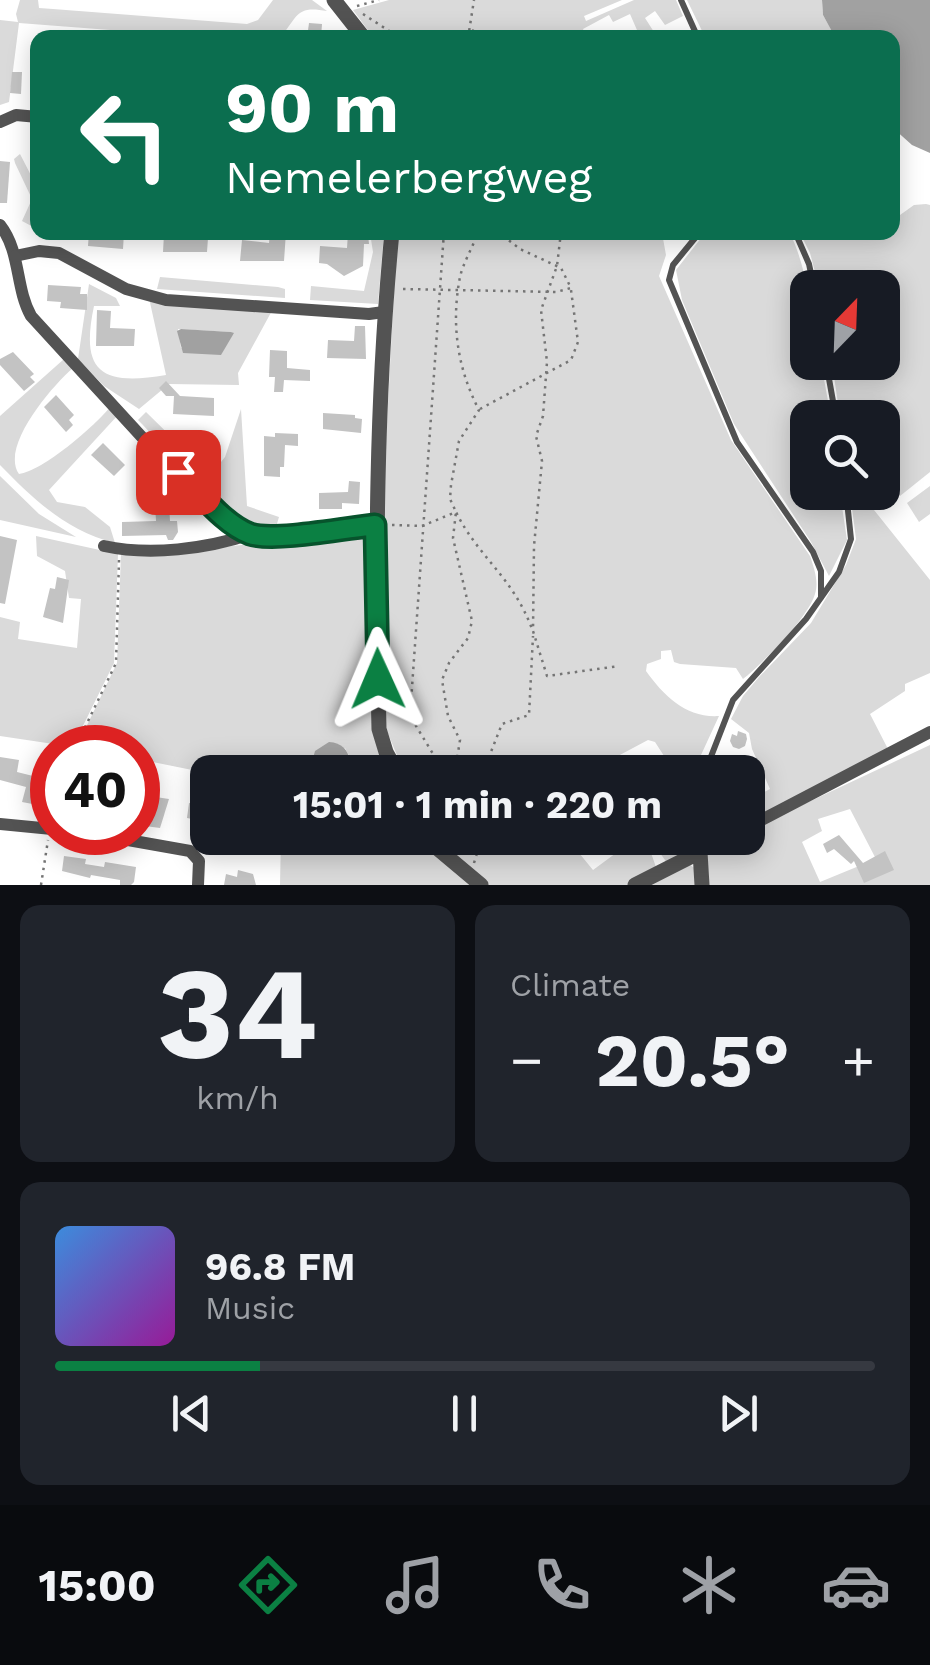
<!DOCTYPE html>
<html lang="en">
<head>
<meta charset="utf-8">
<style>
  body { margin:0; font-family:"Work Sans",sans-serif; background:#20242c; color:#f1f3f6; height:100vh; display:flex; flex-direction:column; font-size:38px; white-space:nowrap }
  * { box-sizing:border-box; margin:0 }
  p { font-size:32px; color:#9ea1a6 }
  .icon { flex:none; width:55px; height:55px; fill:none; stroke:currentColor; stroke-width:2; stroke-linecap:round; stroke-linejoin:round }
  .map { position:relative; height:885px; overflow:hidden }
  .panel { display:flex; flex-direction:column; gap:20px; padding:20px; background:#0d0f14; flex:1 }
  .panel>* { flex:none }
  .top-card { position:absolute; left:30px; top:30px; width:870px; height:210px; border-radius:20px; box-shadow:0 5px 25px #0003; background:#0b6e4f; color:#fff; overflow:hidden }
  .needle { width:65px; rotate:23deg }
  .controls { position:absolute; left:790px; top:270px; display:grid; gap:20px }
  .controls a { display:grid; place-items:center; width:110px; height:110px; border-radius:20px; background:#171b24; box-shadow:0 5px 25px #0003; font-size:50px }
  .speed { position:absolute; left:30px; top:725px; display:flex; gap:20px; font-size:50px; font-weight:700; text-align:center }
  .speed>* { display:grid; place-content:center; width:130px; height:130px; border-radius:50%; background:#171b24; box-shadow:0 5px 25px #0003; line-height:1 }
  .speed .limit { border:15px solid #d22; background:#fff; color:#111 }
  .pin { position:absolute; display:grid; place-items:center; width:85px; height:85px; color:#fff; margin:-42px; border-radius:20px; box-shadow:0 5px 15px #0006 }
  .me { position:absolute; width:110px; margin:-55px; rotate:359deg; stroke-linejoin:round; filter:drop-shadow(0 0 8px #0008) }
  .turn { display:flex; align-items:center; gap:35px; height:210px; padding:0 30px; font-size:45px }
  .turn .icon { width:130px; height:130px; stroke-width:2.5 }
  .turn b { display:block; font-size:70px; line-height:85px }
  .big { font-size:75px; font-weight:700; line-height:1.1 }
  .panel .tile { flex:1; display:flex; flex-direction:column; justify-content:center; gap:15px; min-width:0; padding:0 35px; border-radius:20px; background:#20242c }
  .panel .dial { align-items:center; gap:0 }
  .dial b { font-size:130px; line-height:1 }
  .song { display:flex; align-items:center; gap:30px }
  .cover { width:120px; height:120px; border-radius:15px; background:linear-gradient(135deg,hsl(210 70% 55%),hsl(300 70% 35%)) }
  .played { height:10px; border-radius:5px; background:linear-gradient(90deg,#0b8043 25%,#363941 25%) }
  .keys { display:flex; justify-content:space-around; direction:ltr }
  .heat { display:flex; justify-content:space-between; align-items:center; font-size:55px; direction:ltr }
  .panel .tiles { flex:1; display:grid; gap:20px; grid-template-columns:1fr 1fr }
  .tile:last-child { grid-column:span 2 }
  .trip { position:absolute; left:190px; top:755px; width:575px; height:100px; border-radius:20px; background:#171b24; box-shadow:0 5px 25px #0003; font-weight:700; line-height:100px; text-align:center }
  .tabs { display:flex; height:160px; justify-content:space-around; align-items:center; background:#090b0e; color:#9ea1a6 }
  .tabs .icon { width:70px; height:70px }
  .tabs .active { color:#0b8043 }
  .tabs b { font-size:45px; color:#f1f3f6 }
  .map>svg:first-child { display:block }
</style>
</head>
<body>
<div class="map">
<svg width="930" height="885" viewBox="0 0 930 885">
  <rect width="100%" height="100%" fill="#fff"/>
  <g fill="#dadada" fill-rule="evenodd">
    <path d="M 20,0 L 38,0 L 39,8 L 53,9 L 247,24 L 258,20 L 273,0 L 312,0 L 327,11 C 296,5 298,16 280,38 L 266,34 L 263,37 L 201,37 L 19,23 L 9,102 L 0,105 L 0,20 L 18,22 L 16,14 Z"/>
    <polygon points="389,0 622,0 584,16 586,21 634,0 676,0 683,16 665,25 655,11 645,18 654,32 640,37 630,14 613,22 609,15 583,29 586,37 373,37 353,10"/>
    <polygon points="687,0 822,0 823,15 832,31 807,33 799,38 705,37"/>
    <polygon points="20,154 37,187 37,229 22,221 32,199 15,163 14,159"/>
    <polygon points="926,204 930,205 930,472 900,496 887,481 883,485 882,418 840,417 832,363 882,362 882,288 819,287 810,253 800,233 861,233 865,238 874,233 892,232 893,220 914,205"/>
    <polygon points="370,233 384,233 378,304 310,300 311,286 364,291 373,252"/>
    <path d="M 397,233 L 662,233 L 666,255 L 659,276 L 731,440 L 810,556 C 814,568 819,581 815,594 C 808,618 763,663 743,679 L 736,668 L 680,664 L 674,662 L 671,650 L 661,651 L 661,659 L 647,664 L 646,671 C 664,696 686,718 719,716 L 701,755 L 695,760 L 666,759 L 655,742 L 648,740 L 601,765 L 596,772 L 404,772 L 384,724 L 380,556 Z"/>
    <path d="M 705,233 L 790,233 C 812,281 808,310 808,362 L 821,363 L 831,417 L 808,418 L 808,492 L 840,493 L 847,540 L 829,576 L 811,542 L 734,424 L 682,300 L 676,270 Z"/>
    <polygon points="160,277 278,287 285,289 285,298 157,289"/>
    <path d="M 89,284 L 116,298 L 120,306 L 94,306 C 80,372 101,386 166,375 L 149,298 L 274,307 L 238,373 L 239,385 L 169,384 L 139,409 L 104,386 L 78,359 ZM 178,329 L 231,332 L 234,334 L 181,348 Z"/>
    <path d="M 64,359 L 73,368 C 51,387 0,447 19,474 C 43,471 95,426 111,406 L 118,415 L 49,490 L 57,502 L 85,507 L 110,527 L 115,543 C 67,531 34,500 0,465 L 0,416 Z"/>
    <path d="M 241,409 L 247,506 L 279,517 L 276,527 C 225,525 173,455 138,420 L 146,412 L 202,467 L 213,472 L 225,457 Z"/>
    <polygon points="0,476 39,514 76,537 0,520"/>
    <polygon points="930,486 930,514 919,522 907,503"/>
    <polygon points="850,493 874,493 866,500 930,580 930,673 905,684 905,691 870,714 888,749 748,822 748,801 770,789 752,749 749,733 731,719 743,696 759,677 811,623 846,565 856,539"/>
    <polygon points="348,534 365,537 370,548 372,674 392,772 346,772 350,758 345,748 313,768 316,772 207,773 138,759 138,748 83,747 78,744 117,663 121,553 156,554"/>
    <polygon points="36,536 118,554 114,663 74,744 67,746 0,736 0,617 20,622 18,639 77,648 81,599 69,598 65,571 37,556"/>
    <path d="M 930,745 L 930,885 L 709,885 L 707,853 L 737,838 L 748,838 L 748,832 C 808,801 869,774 930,745 ZM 850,809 L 876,859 L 820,882 L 802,842 L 822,831 L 818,819 Z"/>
    <polygon points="281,838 417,838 473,885 280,885"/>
    <polygon points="431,838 573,838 570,842 593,870 627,845 638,853 651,853 656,867 654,871 627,885 487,885"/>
    <polygon points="682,838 696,838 696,847 667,863 658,850"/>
    <polygon points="689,864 697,870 697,885 644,885"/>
  </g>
  <g fill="#a1a1a1">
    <polygon points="822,0 930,0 930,153 912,145 893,128 892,38 835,37 823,15"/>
    <polygon points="181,329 231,332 234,333 221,355 183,353 177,331"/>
    <path d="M 329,742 C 346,743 354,757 346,772 L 316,772 L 312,762 L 315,751 Z"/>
  </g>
  <g fill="#c3c3c3">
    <polygon points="309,23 322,24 321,38 307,38"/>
    <polygon points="12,72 22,72 21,94 10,93"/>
    <polygon points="0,161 10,162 7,203 0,203"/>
    <polygon points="89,232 124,232 123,249 88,246"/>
    <polygon points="180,232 208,238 207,252 163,252 164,234 180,235"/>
    <polygon points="270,232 286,232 284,261 240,261 242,240 269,243"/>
    <polygon points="348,233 368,234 369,244 364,244 363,266 344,276 327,264 319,263 320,246 347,248"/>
    <polygon points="48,285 81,287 80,294 87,294 87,310 60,308 61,302 47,301"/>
    <polygon points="97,310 111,311 110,328 135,329 134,346 96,346"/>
    <polygon points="355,326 365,326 366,359 327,358 328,340 354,341"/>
    <polygon points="270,350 287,351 287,368 310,370 310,381 284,380 283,392 274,392 275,377 269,377"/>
    <polygon points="13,352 34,374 30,377 35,382 24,391 0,365 0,359"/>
    <polygon points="166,381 180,396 214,398 214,416 173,414 174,396 166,396 159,388"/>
    <polygon points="56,395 74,415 69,420 73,425 66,432 44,407"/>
    <polygon points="323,413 355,415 355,418 362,419 361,433 323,429"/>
    <polygon points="275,433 298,434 298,446 285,445 284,467 280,467 280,477 264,476 264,436 275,437"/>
    <polygon points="103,443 125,465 114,476 91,455"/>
    <polygon points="349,481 360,482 359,504 342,503 342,509 319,509 319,493 348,492"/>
    <polygon points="155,504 169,504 170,521 177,521 178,532 173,540 168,540 166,535 122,536 122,522 156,521"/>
    <polygon points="0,536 17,540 5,604 0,603"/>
    <polygon points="57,577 69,580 63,623 43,617 50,588 55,589"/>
    <polygon points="738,731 746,734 747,739 745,746 739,749 733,747 730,741 732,734 737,736"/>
    <polygon points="0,757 19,760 17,772 33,776 31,785 48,790 43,806 22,802 26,787 0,780"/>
    <polygon points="149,796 169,799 160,828 145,826"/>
    <polygon points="189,803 208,806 208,822 187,818"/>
    <polygon points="839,835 863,863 885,851 894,870 864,883 854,861 851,864 834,849 827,853 823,844"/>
    <polygon points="239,838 258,838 251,854 234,847"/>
    <polygon points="64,856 86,859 85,864 104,867 105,862 136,867 134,882 131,885 120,885 120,880 91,875 90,878 62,871"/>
    <polygon points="238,870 253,874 256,885 224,885 226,874 237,877"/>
  </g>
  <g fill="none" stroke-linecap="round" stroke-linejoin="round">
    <g stroke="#757575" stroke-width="2.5" stroke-dasharray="2.5 5" stroke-linecap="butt">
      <polyline points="357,6 379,0"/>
      <polyline points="363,14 400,38"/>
      <polyline points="472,30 484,38"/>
      <polyline points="468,38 474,0"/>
      <polyline points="561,232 557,266 541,310 547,362 543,416 536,436 542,461 534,546 533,631 547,676 619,666"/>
      <polyline points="403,289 556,292 571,288 561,268 520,249 498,232"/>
      <polyline points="480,409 571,360 578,342 571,290"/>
      <path d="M 392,525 L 422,526 L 456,512 C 478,557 513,577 532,629"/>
      <polyline points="75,748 116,663 119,560"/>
      <polyline points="444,772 410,716 444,232"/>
      <path d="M 455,772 L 460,740 L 448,716 L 442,680 L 449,663 L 468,638 L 472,621 L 453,538 L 456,512 L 450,499 L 451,485 L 459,441 L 479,410 C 457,368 451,323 460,277 C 463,263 473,247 478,232"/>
      <polyline points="483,772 502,724 529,715 533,636"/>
      <polyline points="474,863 481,840 477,838"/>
      <polyline points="41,885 48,840"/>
    </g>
    <g stroke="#535353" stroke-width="6">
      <polyline points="681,0 698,38"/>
      <polyline points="700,232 673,265 669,280 737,442 813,552 821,571 821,597"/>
      <polyline points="795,232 809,264 814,288"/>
      <polyline points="826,362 836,418"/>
      <polyline points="705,772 733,700 806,619 839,572 851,539 846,492"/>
    </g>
    <g stroke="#535353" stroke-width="12">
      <polyline points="0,122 16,115 38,117"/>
      <path d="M 0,225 C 21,252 15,287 31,316 L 151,447 L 242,530 L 270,535 L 375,525"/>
      <polyline points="15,256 39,251 59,253 126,289 166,300 369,314 384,312"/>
      <path d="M 104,546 C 150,556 206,549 251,534"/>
      <polyline points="0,824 52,829"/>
      <polyline points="748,827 930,732"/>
      <polyline points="83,832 190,851 199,861 198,885"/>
      <polyline points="700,838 700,852 728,838"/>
    </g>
    <g stroke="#535353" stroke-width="15">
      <polyline points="334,0 364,38"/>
      <path d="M 392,232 C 376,398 375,563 379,729 L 386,752 L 397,772"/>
      <polyline points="425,838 481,885"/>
      <polyline points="635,885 700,852 702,885"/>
    </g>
  </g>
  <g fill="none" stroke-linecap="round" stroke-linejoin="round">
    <defs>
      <path id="route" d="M 178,472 C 199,491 223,524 250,534 C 273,542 347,528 375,525 L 378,679"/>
    </defs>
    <use href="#route" stroke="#07532c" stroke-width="25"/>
    <use href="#route" stroke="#0b8043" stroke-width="18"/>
  </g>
</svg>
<div class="controls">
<a><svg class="needle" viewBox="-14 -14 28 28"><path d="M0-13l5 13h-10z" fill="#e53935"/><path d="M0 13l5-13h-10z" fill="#9ea1a6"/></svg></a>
<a><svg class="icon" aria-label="search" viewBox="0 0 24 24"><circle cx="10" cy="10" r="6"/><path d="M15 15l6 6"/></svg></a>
</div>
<div class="speed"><div class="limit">40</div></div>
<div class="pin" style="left:178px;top:472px;background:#d93025"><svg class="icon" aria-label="arrive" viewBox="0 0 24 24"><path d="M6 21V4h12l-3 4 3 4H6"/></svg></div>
<svg class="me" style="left:378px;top:679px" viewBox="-20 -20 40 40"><path d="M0-17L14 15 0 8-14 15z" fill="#0b8043" stroke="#fff" stroke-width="4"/></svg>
<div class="trip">15:01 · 1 min · 220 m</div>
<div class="top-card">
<div class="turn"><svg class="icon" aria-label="left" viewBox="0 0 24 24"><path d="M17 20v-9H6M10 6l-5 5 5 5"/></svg><div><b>90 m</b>Nemelerbergweg</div></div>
</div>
</div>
<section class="panel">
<div class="tiles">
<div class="tile dial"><b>34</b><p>km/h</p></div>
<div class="tile"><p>Climate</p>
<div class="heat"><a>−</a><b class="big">20.5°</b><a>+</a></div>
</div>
<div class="tile">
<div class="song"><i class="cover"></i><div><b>96.8 FM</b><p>Music</p></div></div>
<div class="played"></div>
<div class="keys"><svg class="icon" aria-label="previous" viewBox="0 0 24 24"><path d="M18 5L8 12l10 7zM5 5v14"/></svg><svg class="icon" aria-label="pause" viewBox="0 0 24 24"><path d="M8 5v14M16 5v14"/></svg><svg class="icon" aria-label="next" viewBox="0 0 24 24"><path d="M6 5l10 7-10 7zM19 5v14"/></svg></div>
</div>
</div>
</section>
<nav class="tabs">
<b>15:00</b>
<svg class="icon active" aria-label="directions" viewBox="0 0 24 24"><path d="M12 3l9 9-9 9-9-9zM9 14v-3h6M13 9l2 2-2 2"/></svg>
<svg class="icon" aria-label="music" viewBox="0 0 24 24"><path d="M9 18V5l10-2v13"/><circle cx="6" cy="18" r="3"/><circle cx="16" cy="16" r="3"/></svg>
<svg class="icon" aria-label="phone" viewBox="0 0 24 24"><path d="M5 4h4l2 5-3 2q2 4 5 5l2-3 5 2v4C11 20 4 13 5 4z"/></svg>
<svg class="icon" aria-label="climate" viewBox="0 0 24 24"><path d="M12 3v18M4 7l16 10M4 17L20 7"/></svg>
<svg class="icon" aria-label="car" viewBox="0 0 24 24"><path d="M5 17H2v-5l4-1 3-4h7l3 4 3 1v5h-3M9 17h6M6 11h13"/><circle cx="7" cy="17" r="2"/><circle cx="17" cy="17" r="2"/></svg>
</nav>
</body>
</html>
